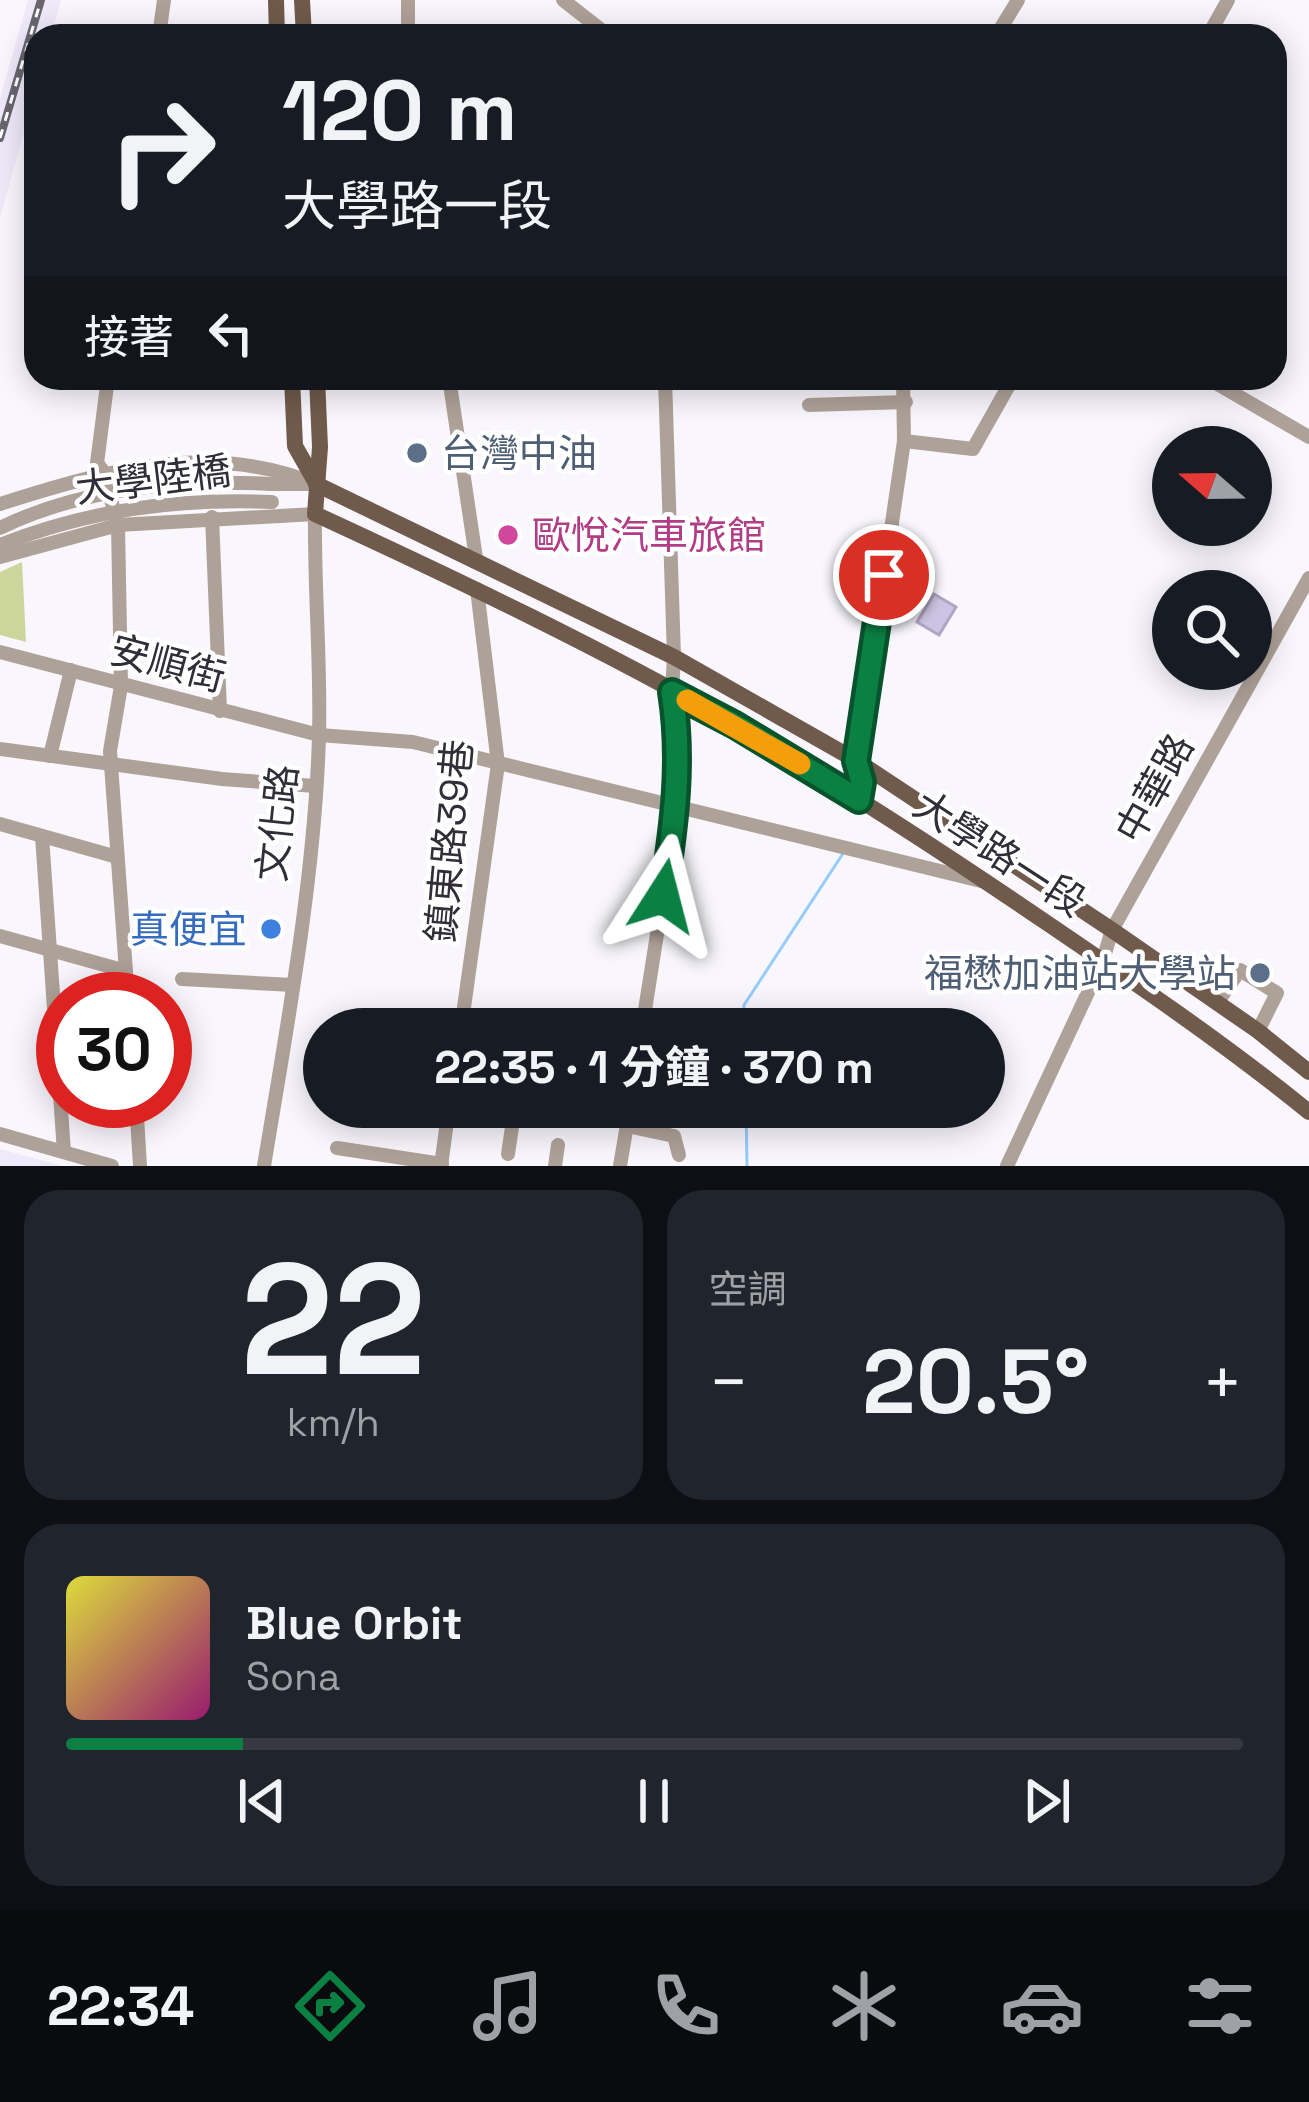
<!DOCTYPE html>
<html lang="zh-TW">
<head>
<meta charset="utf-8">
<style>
  body { margin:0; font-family:"Space Grotesk","Noto Sans TC",sans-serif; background:#20242c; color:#f1f3f6; height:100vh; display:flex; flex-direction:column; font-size:45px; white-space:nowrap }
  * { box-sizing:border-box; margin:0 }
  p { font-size:39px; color:#9ea1a6 }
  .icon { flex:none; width:66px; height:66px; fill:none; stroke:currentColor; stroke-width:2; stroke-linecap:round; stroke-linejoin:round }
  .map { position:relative; height:1166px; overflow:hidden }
  .side { display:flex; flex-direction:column; gap:24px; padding:24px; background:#0d0f14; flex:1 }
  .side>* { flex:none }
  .top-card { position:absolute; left:24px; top:24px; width:1263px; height:366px; border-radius:36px; box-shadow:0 6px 30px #0003; background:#171b24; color:#f1f3f6; overflow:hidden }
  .needle { width:78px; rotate:290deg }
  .controls { position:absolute; left:1152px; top:426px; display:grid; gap:24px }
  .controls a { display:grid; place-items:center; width:120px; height:120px; border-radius:50%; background:#171b24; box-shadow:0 6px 30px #0003; font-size:60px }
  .speed { position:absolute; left:36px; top:972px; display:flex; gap:24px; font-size:60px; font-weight:700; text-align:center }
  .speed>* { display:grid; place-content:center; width:156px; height:156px; border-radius:50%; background:#171b24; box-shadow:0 6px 30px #0003; line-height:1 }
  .speed .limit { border:18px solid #d22; background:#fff; color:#111 }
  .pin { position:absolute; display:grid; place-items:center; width:102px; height:102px; color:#fff; margin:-51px; border:6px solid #fff; border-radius:50%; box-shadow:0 3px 12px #0007 }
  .me { position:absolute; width:132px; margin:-66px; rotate:9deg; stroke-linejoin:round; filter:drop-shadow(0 0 9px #0008) }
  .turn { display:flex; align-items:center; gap:42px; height:252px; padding:0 60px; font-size:54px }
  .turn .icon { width:156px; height:156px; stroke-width:2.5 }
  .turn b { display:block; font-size:84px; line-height:102px }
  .then { display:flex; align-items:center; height:114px; padding:0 60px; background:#0003; gap:24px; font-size:45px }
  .big { font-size:90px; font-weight:700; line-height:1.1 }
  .side .widget { flex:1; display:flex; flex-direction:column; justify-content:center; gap:18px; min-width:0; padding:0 42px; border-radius:36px; background:#20242c }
  .side .dial { align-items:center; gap:0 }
  .dial b { font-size:156px; line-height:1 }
  .song { display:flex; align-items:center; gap:36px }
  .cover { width:144px; height:144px; border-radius:18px; background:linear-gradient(135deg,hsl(60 70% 55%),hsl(320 70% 35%)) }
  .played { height:12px; border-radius:6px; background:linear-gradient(90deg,#0b8043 15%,#363941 15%) }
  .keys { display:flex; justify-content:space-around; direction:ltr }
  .heat { display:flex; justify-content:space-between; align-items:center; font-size:66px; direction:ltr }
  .side .tiles { flex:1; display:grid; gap:24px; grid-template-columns:1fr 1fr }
  .widget:last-child { grid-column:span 2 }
  .trip { position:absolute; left:303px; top:1008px; width:702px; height:120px; border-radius:60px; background:#171b24; box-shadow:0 6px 30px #0003; font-weight:700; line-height:120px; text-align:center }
  .tab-bar { display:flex; height:192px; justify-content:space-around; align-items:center; background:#090b0e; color:#9ea1a6 }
  .tab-bar .icon { width:84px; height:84px }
  .tab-bar .current { color:#0b8043 }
  .tab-bar b { font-size:54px; color:#f1f3f6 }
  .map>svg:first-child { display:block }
</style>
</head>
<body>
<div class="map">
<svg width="1309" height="1166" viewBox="0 0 1309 1166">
  <rect width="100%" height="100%" fill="#f9f7fd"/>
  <g fill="#efeafa">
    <polygon points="28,0 61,0 51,36 36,36 36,89 0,218 0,98"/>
    <polygon points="0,1149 63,1166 0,1166"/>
  </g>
  <polygon fill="#ccd59c" points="22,562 26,642 0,635 0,572"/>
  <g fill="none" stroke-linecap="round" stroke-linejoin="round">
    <g stroke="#96ccfa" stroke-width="3">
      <polyline points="744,1029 744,1005 842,855"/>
      <polyline points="746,1107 747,1166"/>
    </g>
  </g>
  <polygon fill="#cdc3e2" stroke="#afa5c4" stroke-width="3" points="934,594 956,607 939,635 917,622"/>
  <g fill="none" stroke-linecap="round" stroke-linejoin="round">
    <g stroke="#aea198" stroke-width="14">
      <polyline points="408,0 408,36"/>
      <polyline points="563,0 609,36"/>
      <polyline points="159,36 164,0"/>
      <polyline points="996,36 1018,0"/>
      <polyline points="1208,36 1228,0"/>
      <polyline points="108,378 97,463 103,471 118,525 121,686 110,751 128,999"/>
      <polyline points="449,378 476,558"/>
      <polyline points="1207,378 1309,437"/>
      <polyline points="809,405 906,402"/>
      <polyline points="904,441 973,449 1013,378"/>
      <polyline points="270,484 311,484"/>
      <path d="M 0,504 C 104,471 209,440 316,484"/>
      <polyline points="212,517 220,711"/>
      <polyline points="0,557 118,525 315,514"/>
      <polyline points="0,652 319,735 413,742 981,881"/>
      <polyline points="0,749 222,779 315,786"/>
      <polyline points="50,756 71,670"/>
      <polyline points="859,800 862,782 857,761 904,441 903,378"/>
      <polyline points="0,824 117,857"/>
      <polyline points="42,836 64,1152"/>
      <polyline points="0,936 126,971"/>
      <polyline points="182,979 293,985"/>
      <polyline points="1217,1003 1240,970 1277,993 1258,1031"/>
      <polyline points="461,1029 498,764 477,589"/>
      <polyline points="642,1029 677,808 680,740 672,692 674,657 665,378"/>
      <polyline points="136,1101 140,1166"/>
      <polyline points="373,1121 375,1107"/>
      <polyline points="627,1126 674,1136 679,1155"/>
      <polyline points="0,1134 112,1166"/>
      <polyline points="337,1148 442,1164"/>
      <polyline points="508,1154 515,1107"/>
      <path d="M 264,1166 C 287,1026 315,877 319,736 C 321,662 314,588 315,514"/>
      <polyline points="441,1166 449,1107"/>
      <polyline points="555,1166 558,1145"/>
      <polyline points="620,1166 630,1107"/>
      <polyline points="1007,1166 1103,960 1112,930 1309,578"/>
    </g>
    <g stroke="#705a4b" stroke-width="16">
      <polyline points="276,0 277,36"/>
      <polyline points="302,0 304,36"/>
      <polyline points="292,378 295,446 316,483"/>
      <path d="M 317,378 L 320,447 L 315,514 C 458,580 601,648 737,726 C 842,786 944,853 1044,921 C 1134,982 1224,1043 1309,1112"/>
      <polyline points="316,484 674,657 857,761 1112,930 1258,1031 1309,1072"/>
    </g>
    <defs>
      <polyline id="rail" points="0,138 41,0"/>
    </defs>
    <use href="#rail" stroke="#68656f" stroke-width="8"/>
    <use href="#rail" stroke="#fff" stroke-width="3" stroke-dasharray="9" stroke-linecap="butt"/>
    <g stroke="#aea198" stroke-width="14">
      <path d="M 0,528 C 84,487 179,479 270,484"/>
      <path d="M 0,545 C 89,510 177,498 272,502"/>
    </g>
  </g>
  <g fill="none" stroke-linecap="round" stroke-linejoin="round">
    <defs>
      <path id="route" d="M 663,896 C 674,827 683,762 672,692 L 735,725 L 859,800 L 862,782 L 856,761 L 884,575"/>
    </defs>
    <use href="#route" stroke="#07532c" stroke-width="30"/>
    <use href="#route" stroke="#0b8043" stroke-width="21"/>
    <polyline stroke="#f59e0b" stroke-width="21" points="687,700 800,764"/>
  </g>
  <g fill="#5c6f8a" stroke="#fff" stroke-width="4.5">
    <circle cx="417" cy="453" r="12"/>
    <circle cx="1260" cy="973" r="12"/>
  </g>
  <circle fill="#d1479c" stroke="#fff" stroke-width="4.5" cx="508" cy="535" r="12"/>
  <circle fill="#3f7fe0" stroke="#fff" stroke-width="4.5" cx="271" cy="929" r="12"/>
  <g text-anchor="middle" stroke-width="9" stroke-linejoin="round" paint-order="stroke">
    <g font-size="39" fill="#4e5e75" stroke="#fff" text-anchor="start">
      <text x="441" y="467">台灣中油</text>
      <text x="1236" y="987" text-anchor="end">福懋加油站大學站</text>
    </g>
    <g font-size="39" fill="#312d39" stroke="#fff">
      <text transform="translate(153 479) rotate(-7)" y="14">大學陸橋</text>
      <text transform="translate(168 663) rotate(15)" y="14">安順街</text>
      <text transform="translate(1154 788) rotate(-61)" y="14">中華路</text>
      <text transform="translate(277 823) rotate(-84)" y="14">文化路</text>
      <text transform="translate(449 841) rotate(-85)" y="14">鎮東路39巷</text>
      <text transform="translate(1000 853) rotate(33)" y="14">大學路一段</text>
    </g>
    <g font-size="39" fill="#b23c85" stroke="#fff" text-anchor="start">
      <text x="532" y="549">歐悅汽車旅館</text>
    </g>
    <g font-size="39" fill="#366cbe" stroke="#fff" text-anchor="end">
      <text x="247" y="943">真便宜</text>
    </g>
  </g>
</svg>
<div class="controls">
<a><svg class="needle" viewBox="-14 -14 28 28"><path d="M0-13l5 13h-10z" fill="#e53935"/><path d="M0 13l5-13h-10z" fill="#9ea1a6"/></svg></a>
<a><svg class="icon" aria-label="search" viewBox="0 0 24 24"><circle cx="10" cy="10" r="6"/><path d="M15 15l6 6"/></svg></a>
</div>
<div class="speed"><div class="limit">30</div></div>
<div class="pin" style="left:884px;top:575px;background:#d93025"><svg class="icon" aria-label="arrive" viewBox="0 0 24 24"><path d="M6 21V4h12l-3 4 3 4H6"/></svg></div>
<svg class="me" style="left:663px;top:896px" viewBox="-20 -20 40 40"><path d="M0-17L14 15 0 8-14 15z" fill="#0b8043" stroke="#fff" stroke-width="4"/></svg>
<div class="trip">22:35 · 1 分鐘 · 370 m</div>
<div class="top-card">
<div class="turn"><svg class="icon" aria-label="right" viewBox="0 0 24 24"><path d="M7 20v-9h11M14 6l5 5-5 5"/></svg><div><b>120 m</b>大學路一段</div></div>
<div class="then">接著<svg class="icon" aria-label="left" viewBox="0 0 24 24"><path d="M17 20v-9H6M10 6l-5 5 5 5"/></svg></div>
</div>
</div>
<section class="side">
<div class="tiles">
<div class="widget dial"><b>22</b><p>km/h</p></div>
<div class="widget"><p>空調</p>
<div class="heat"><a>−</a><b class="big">20.5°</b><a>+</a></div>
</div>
<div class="widget">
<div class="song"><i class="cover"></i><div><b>Blue Orbit</b><p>Sona</p></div></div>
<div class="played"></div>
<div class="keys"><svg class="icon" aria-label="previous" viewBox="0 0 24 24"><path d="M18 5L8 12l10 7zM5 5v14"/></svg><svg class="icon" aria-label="pause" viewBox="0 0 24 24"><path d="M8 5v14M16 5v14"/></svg><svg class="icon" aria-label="next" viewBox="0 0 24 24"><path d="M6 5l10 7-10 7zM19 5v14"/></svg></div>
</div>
</div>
</section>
<nav class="tab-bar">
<b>22:34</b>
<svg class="icon current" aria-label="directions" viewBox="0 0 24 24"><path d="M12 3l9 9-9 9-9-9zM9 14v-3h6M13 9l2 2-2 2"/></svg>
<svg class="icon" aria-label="music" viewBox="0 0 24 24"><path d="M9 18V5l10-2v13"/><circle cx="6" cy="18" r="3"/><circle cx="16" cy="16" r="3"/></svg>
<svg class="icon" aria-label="phone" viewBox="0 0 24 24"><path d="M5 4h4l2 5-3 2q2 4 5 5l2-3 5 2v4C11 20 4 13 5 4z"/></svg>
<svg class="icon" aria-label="climate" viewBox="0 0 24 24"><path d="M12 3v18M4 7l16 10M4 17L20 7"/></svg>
<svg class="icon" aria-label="car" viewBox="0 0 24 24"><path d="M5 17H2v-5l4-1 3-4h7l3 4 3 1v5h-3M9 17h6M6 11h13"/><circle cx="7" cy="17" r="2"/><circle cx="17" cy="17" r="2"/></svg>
<svg class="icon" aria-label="filters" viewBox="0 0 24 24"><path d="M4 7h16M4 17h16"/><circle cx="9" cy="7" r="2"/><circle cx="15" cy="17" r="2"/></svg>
</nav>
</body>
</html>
